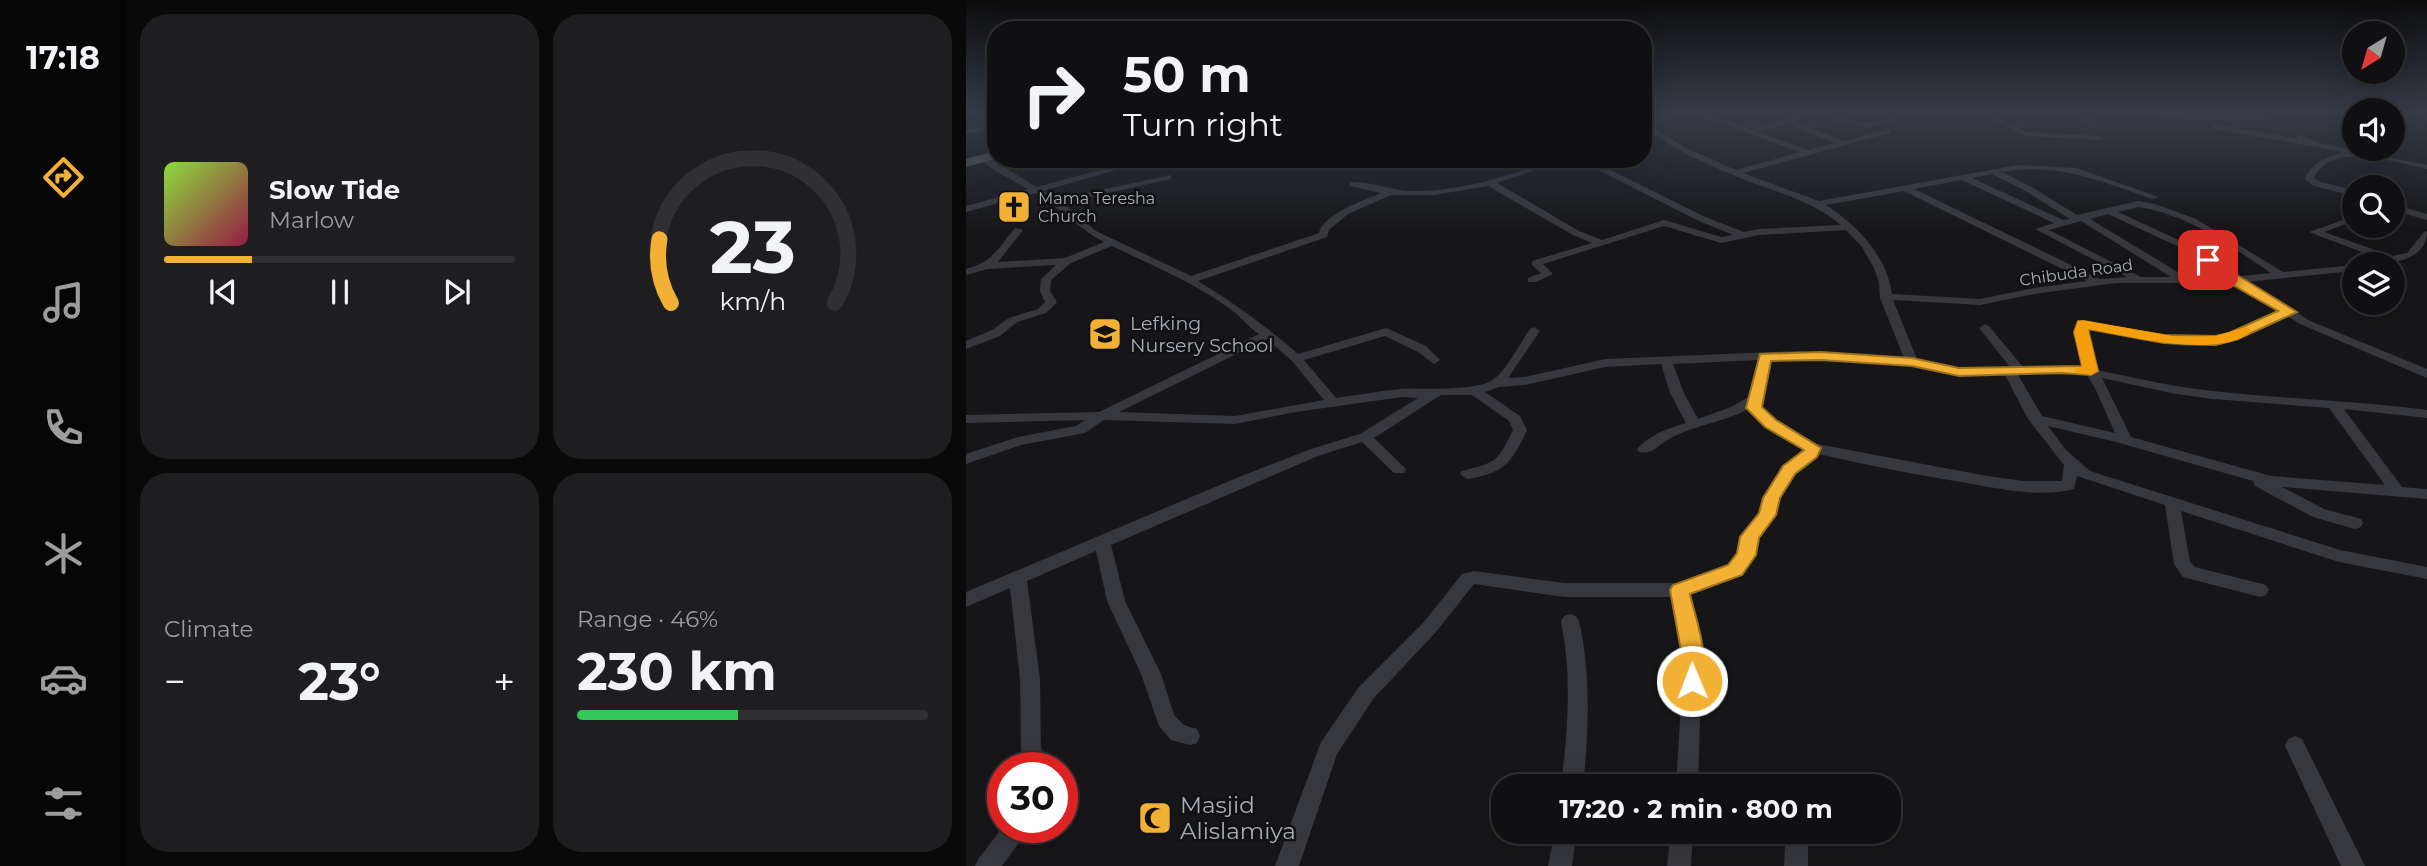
<!DOCTYPE html>
<html lang="en">
<head>
<meta charset="utf-8">
<style>
  body { margin:0; font-family:Montserrat,sans-serif; background:#1e1e20; color:#f1f3f6; height:100vh; display:flex; flex-direction:column; font-size:26px; white-space:nowrap }
  * { box-sizing:border-box; margin:0 }
  p { font-size:23px; color:#9c9d9f }
  .icon { flex:none; width:38px; height:38px; fill:none; stroke:currentColor; stroke-width:2; stroke-linecap:round; stroke-linejoin:round }
  .map { position:relative; flex:1; overflow:hidden }
  .side { display:flex; flex-direction:column; gap:14px; padding:14px; background:#09090a; width:840px }
  .side>* { flex:none }
  .guide { position:absolute; left:21px; top:21px; width:665px; height:147px; border-radius:28px; box-shadow:0 7px 28px #0002,0 0 0 2px #303032; background:#101012; color:#f1f3f6; overflow:hidden }
  .needle { width:46px; rotate:217deg }
  .buttons { position:absolute; left:1376px; top:21px; display:grid; gap:14px }
  .buttons a { display:grid; place-items:center; width:63px; height:63px; border-radius:50%; background:#101012; box-shadow:0 7px 28px #0002,0 0 0 2px #303032; font-size:35px }
  .speed { position:absolute; left:21px; top:752px; display:flex; gap:14px; font-size:35px; font-weight:700; text-align:center }
  .speed>* { display:grid; place-content:center; width:91px; height:91px; border-radius:50%; background:#101012; box-shadow:0 7px 28px #0002,0 0 0 2px #303032; line-height:1 }
  .speed .limit { border:10px solid #d22; background:#fff; color:#111 }
  .pin { position:absolute; display:grid; place-items:center; width:60px; height:60px; color:#fff; margin:-30px; border-radius:14px; box-shadow:0 4px 10px #0006 }
  .me { position:absolute; width:77px; margin:-38px; rotate:359deg; stroke-linejoin:round; filter:drop-shadow(0 0 5px #0008) }
  .turn { display:flex; align-items:center; gap:24px; height:147px; padding:0 21px; font-size:32px }
  .turn .icon { width:91px; height:91px; stroke-width:2.5 }
  .turn b { display:block; font-size:49px; line-height:60px }
  .big { font-size:52px; font-weight:700; line-height:1.1 }
  .side .card { flex:1; display:flex; flex-direction:column; justify-content:center; gap:10px; min-width:0; padding:0 24px; border-radius:28px; background:#1e1e20 }
  .side .dial { align-items:center; gap:0 }
  .dial svg { height:182px; overflow:visible; fill:none; stroke:#303032; stroke-width:7; stroke-linecap:round; text-anchor:middle }
  .dial text { fill:#f1f3f6; stroke:none }
  .song { display:flex; align-items:center; gap:21px }
  .cover { width:84px; height:84px; border-radius:10px; background:linear-gradient(135deg,hsl(90 70% 55%),hsl(340 70% 35%)) }
  .played { height:7px; border-radius:4px; background:linear-gradient(90deg,#f2b134 25%,#303032 25%) }
  .keys { display:flex; justify-content:space-around; direction:ltr }
  .heat { display:flex; justify-content:space-between; align-items:center; font-size:38px; direction:ltr }
  .charge { height:10px; border-radius:5px; background:linear-gradient(90deg,#34c759 46%,#303032 0) }
  .side .tiles { flex:1; display:grid; gap:14px; grid-template-columns:repeat(2,1fr) }
  .trip { position:absolute; left:525px; top:774px; width:410px; height:70px; border-radius:28px; background:#101012; box-shadow:0 7px 28px #0002,0 0 0 2px #303032; font-weight:700; line-height:70px; text-align:center }
  main { display:flex; flex:1; min-height:0 }
  .dock { display:flex; flex-direction:column; width:126px; justify-content:space-around; align-items:center; background:#060607; color:#9c9d9f }
  .dock .icon { width:49px; height:49px }
  .dock .on { color:#f2b134 }
  .dock b { font-size:32px; color:#f1f3f6 }
  .map>svg:first-child { display:block }
</style>
</head>
<body>
<main>
<nav class="dock">
<b>17:18</b>
<svg class="icon on" aria-label="directions" viewBox="0 0 24 24"><path d="M12 3l9 9-9 9-9-9zM9 14v-3h6M13 9l2 2-2 2"/></svg>
<svg class="icon" aria-label="music" viewBox="0 0 24 24"><path d="M9 18V5l10-2v13"/><circle cx="6" cy="18" r="3"/><circle cx="16" cy="16" r="3"/></svg>
<svg class="icon" aria-label="phone" viewBox="0 0 24 24"><path d="M5 4h4l2 5-3 2q2 4 5 5l2-3 5 2v4C11 20 4 13 5 4z"/></svg>
<svg class="icon" aria-label="climate" viewBox="0 0 24 24"><path d="M12 3v18M4 7l16 10M4 17L20 7"/></svg>
<svg class="icon" aria-label="car" viewBox="0 0 24 24"><path d="M5 17H2v-5l4-1 3-4h7l3 4 3 1v5h-3M9 17h6M6 11h13"/><circle cx="7" cy="17" r="2"/><circle cx="17" cy="17" r="2"/></svg>
<svg class="icon" aria-label="filters" viewBox="0 0 24 24"><path d="M4 7h16M4 17h16"/><circle cx="9" cy="7" r="2"/><circle cx="15" cy="17" r="2"/></svg>
</nav>
<section class="side">
<div class="tiles">
<div class="card">
<div class="song"><i class="cover"></i><div><b>Slow Tide</b><p>Marlow</p></div></div>
<div class="played"></div>
<div class="keys"><svg class="icon" aria-label="previous" viewBox="0 0 24 24"><path d="M18 5L8 12l10 7zM5 5v14"/></svg><svg class="icon" aria-label="pause" viewBox="0 0 24 24"><path d="M8 5v14M16 5v14"/></svg><svg class="icon" aria-label="next" viewBox="0 0 24 24"><path d="M6 5l10 7-10 7zM19 5v14"/></svg></div>
</div>
<div class="card dial"><svg viewBox="0 0 100 80">
<path d="M14 69A42 42 0 1 1 86 69"/>
<path d="M14 69A42 42 0 0 1 9 41" stroke="#f2b134"/>
<text x="50" y="56" font-size="32" font-weight="700">23</text>
<text x="50" y="72" font-size="11">km/h</text>
</svg></div>
<div class="card"><p>Climate</p>
<div class="heat"><a>−</a><b class="big">23°</b><a>+</a></div>
</div>
<div class="card"><p>Range · 46%</p><b class="big">230 km</b><div class="charge"></div></div>
</div>
</section>
<div class="map">
<svg width="1461" height="866" viewBox="0 0 1461 866">
  <rect width="100%" height="100%" fill="#161618"/>
  <g fill="none" stroke-linecap="round" stroke-linejoin="round">
    <g fill="#37383d" fill-rule="evenodd">
      <path d="M 835,111 C 857,111 878,122 900,123 C 918,124 935,110 953,111 L 902,128 Z"/>
      <polygon points="1010,111 1018,111 1061,132 1132,136 1136,138 1132,140 1060,136"/>
      <polygon points="1101,111 1108,111 1107,113 1126,119 1122,121 1100,115"/>
      <path d="M 1156,111 L 1309,115 L 1352,111 C 1329,122 1177,123 1156,111 Z"/>
      <polygon points="1431,111 1461,115 1461,119 1432,112"/>
      <path d="M 721,112 L 740,114 L 785,129 L 833,115 L 835,118 L 828,121 L 878,141 L 924,129 L 924,133 L 777,173 L 853,201 L 1052,165 L 1110,168 L 1193,197 L 1186,199 C 1135,181 1091,162 1036,172 L 1064,186 L 1111,215 L 1172,201 L 1189,204 L 1230,219 L 1317,272 L 1388,265 L 1388,271 L 1279,282 L 1314,301 L 1342,320 L 1461,369 L 1461,378 L 1334,324 L 1321,316 C 1303,320 1289,333 1272,340 C 1229,356 1164,337 1120,329 L 1131,370 C 1169,378 1208,387 1247,391 C 1318,399 1390,401 1461,410 L 1461,418 L 1378,409 L 1436,487 L 1461,489 L 1461,499 L 1316,487 L 1358,509 L 1395,519 L 1397,523 L 1395,527 L 1389,529 L 1347,517 L 1289,486 L 1287,481 L 1150,442 L 1082,426 L 1100,450 L 1124,471 L 1374,550 L 1461,567 L 1461,579 L 1373,562 L 1215,511 L 1224,562 L 1229,567 L 1300,585 L 1303,590 L 1300,595 L 1294,597 L 1217,577 L 1208,564 L 1199,505 L 1111,476 L 1108,489 C 1074,498 1035,489 1001,483 C 951,475 901,465 852,454 L 828,473 L 813,498 L 809,515 L 792,538 L 788,555 L 775,575 L 723,594 L 736,656 L 732,786 L 710,786 L 718,656 L 707,597 L 598,597 L 508,584 L 470,632 L 407,699 L 371,754 L 333,866 L 309,866 L 355,742 L 393,687 L 458,622 L 496,574 L 508,571 L 598,583 L 713,583 L 763,565 L 772,553 L 778,533 L 793,514 L 797,498 L 818,467 L 839,451 L 799,426 L 782,409 C 757,423 727,425 703,439 C 693,445 685,455 673,452 L 671,449 C 683,435 702,428 720,423 L 704,393 L 695,364 L 639,367 L 559,385 L 533,387 L 519,392 L 554,416 L 561,430 C 546,463 538,473 501,479 L 494,474 L 496,471 C 530,462 531,463 547,430 L 543,421 L 506,395 L 475,395 L 408,438 L 438,467 L 440,470 L 438,473 L 428,473 L 396,442 L 352,456 L 145,545 L 159,601 L 195,674 L 208,715 L 218,725 L 231,729 L 234,736 L 231,743 L 224,745 L 205,740 L 193,726 L 175,674 L 141,601 L 130,551 L 61,581 L 74,679 L 75,748 L 81,768 L 59,768 L 55,748 L 54,679 L 44,588 L 0,607 L 0,592 L 268,479 L 342,450 L 394,434 L 452,398 L 436,397 L 330,412 L 269,424 L 138,420 L 119,433 L 55,445 L 0,464 L 0,454 L 52,437 L 110,426 L 119,420 L 0,423 L 0,415 L 133,412 L 293,334 C 283,328 277,319 268,312 C 232,284 187,266 146,246 L 105,263 L 85,280 L 84,291 L 91,302 L 80,313 L 51,322 L 34,336 L 0,349 L 0,341 L 26,330 L 43,318 L 72,309 L 79,302 L 74,291 L 75,279 L 90,265 L 22,269 L 0,275 L 0,269 C 27,262 32,248 49,228 L 57,230 L 32,262 L 99,258 L 138,242 C 112,229 94,207 69,193 L 0,212 L 0,206 L 62,189 L 29,171 L 15,160 L 15,156 C 23,156 60,181 71,187 L 174,159 L 188,159 L 77,191 L 92,199 L 205,175 L 205,179 L 97,203 L 130,231 L 225,276 L 353,233 C 356,215 398,200 415,193 L 384,186 L 384,182 C 405,181 427,191 448,191 C 498,191 543,175 590,159 L 602,159 L 531,183 L 613,231 L 636,240 L 698,220 L 755,237 L 767,235 L 731,220 L 611,159 L 622,159 L 737,216 L 778,232 L 793,229 L 875,225 C 848,202 814,193 782,181 C 745,167 709,150 677,127 L 677,118 ZM 721,116 L 737,117 L 834,152 L 770,170 L 718,147 L 680,122 ZM 821,123 L 821,124 L 868,143 L 842,150 L 792,132 ZM 1026,174 L 1058,190 L 1104,219 L 1097,220 L 1006,178 ZM 996,180 L 1088,223 L 1069,229 L 1161,277 L 1134,279 L 948,189 ZM 522,186 L 607,235 L 626,243 L 566,261 L 566,265 L 575,273 L 562,278 L 562,282 L 570,282 L 587,274 L 577,264 L 698,226 L 755,243 L 793,235 L 880,230 L 896,247 L 908,268 L 913,283 L 914,298 L 938,358 L 833,351 L 639,359 L 559,377 L 542,378 L 574,331 L 568,327 L 564,329 C 554,343 540,372 525,381 C 508,391 457,388 435,389 C 413,391 392,395 370,398 L 338,360 L 419,336 L 452,352 L 468,364 L 474,360 L 460,346 L 420,328 L 332,354 C 300,326 268,303 232,281 L 361,237 L 363,230 L 382,214 L 425,195 L 468,195 ZM 938,191 L 1121,281 L 1068,288 L 1014,299 L 926,294 C 921,256 891,225 860,205 ZM 1172,207 C 1222,214 1264,246 1305,273 L 1275,276 L 1217,242 L 1152,212 ZM 1142,214 L 1211,246 L 1262,277 L 1220,277 L 1124,219 ZM 1115,221 L 1205,277 L 1175,277 L 1083,230 ZM 1150,283 L 1265,283 L 1314,311 L 1264,334 L 1250,337 L 1212,337 L 1111,323 L 1108,332 L 1118,367 L 1057,367 L 1023,326 L 1019,324 L 1013,328 L 1044,367 L 994,368 L 951,359 L 927,300 L 1014,305 L 1068,294 ZM 301,339 L 326,361 L 358,400 L 269,416 L 153,412 ZM 833,359 L 946,366 L 994,376 L 1039,375 L 1062,419 L 1098,465 L 1096,481 L 1058,481 L 1021,476 L 851,444 L 809,420 L 795,407 L 805,360 ZM 792,360 L 784,396 L 765,407 L 732,419 L 718,393 L 707,364 ZM 1115,374 L 1121,375 L 1129,388 L 1149,433 L 1076,416 L 1052,375 ZM 1136,378 L 1210,394 L 1247,399 L 1363,408 L 1419,485 L 1305,476 L 1165,437 Z"/>
      <polygon points="30,124 30,128 0,134 0,130"/>
      <path d="M 1248,124 L 1332,139 L 1330,137 L 1334,135 L 1353,143 L 1461,165 L 1461,169 C 1430,163 1365,140 1348,178 L 1354,182 L 1388,190 L 1388,196 L 1348,186 L 1339,179 C 1345,163 1361,157 1377,152 L 1245,128 Z"/>
      <polygon points="1426,204 1461,214 1461,220 1426,210"/>
      <path d="M 1377,220 L 1385,222 L 1358,232 L 1426,256 L 1441,253 L 1458,232 L 1461,231 C 1461,262 1423,264 1399,264 L 1400,262 L 1414,259 L 1343,232 Z"/>
      <path d="M 604,614 L 610,616 L 613,621 C 625,676 623,730 617,786 L 595,786 C 602,730 606,676 595,621 L 598,616 Z"/>
      <polygon points="1329,736 1336,739 1399,866 1375,866 1319,746 1322,739"/>
      <polygon points="37,827 61,828 58,836 36,866 9,866 13,858"/>
      <polygon points="589,831 611,831 606,866 582,866"/>
      <polygon points="705,831 727,831 725,866 701,866"/>
      <polygon points="820,831 842,831 842,866 818,866"/>
    </g>
    <polygon fill="#53555c" fill-rule="evenodd" points="30,151 30,159 0,167 0,159"/>
  </g>
  <linearGradient id="sky" x2="0" y2="1"><stop stop-color="#0c0c0d"/><stop offset="0.48" stop-color="#363c48"/><stop offset="1" stop-color="#363c48" stop-opacity="0"/></linearGradient>
  <rect width="1461" height="232" fill="url(#sky)"/>
  <path fill="#f2b134" stroke="#9d7322" stroke-width="2" d="M 1242,257 L 1331,312 L 1272,339 L 1250,345 L 1198,343 L 1122,329 L 1132,371 L 1125,375 L 1095,373 L 993,376 L 946,366 L 855,360 L 805,361 L 796,407 L 810,420 L 855,448 L 851,457 L 829,474 L 814,498 L 810,515 L 793,538 L 790,555 L 776,575 L 724,594 C 730,621 746,661 734,687 L 726,690 L 718,687 L 715,681 L 716,656 L 704,590 L 707,585 L 762,565 L 771,553 L 774,537 L 793,513 L 797,498 L 817,466 L 838,450 L 799,427 L 780,408 L 794,354 L 855,352 L 946,358 L 993,368 L 1116,366 L 1108,332 L 1112,321 L 1198,335 L 1250,336 L 1263,333 L 1312,311 L 1263,283 L 1263,278 L 1238,263 L 1236,260 Z"/>
  <path fill="#f59e0b" d="M 1117,320 L 1212,337 L 1249,336 L 1280,327 L 1286,331 C 1254,360 1162,336 1122,329 L 1132,371 L 1125,375 L 1110,373 L 1108,370 L 1116,366 L 1108,332 L 1112,321 Z"/>
  <defs>
    <symbol id="church-square" viewBox="-11 -11 22 22"><rect x="-9" y="-9" width="18" height="18" rx="4" fill="#f2b134" stroke="#111113"/><path d="M-1.2-6h2.4v3.5h3.3v2.4h-3.3V6h-2.4V-.1h-3.3v-2.4h3.3Z" fill="#111"/></symbol>
    <symbol id="school-square" viewBox="-11 -11 22 22"><rect x="-9" y="-9" width="18" height="18" rx="4" fill="#f2b134" stroke="#111113"/><path d="M0-5L7-2L0 1L-7-2ZM-4 1L0 2.5L4 1V4Q0 6-4 4Z" fill="#111"/></symbol>
    <symbol id="mosque-square" viewBox="-11 -11 22 22"><rect x="-9" y="-9" width="18" height="18" rx="4" fill="#f2b134" stroke="#111113"/><path d="M3.5-4.9A6 6 0 1 0 3.5 4.9A5 5 0 1 1 3.5-4.9Z" fill="#111"/></symbol>
  </defs>
  <g fill-rule="evenodd">
    <use href="#church-square" x="29" y="188" width="38" height="38"/>
    <use href="#school-square" x="120" y="315" width="38" height="38"/>
    <use href="#mosque-square" x="170" y="799" width="38" height="38"/>
  </g>
  <g text-anchor="middle" stroke-width="5" stroke-linejoin="round" paint-order="stroke">
    <g font-size="16" fill="#a8adb8" stroke="#111113" text-anchor="start">
      <text x="72" y="204">Mama Teresha<tspan x="72" dy="18">Church</tspan></text>
    </g>
    <g font-size="16" fill="#a8adb8" stroke="#111113">
      <text transform="translate(1110 272) rotate(-8)" y="6">Chibuda Road</text>
    </g>
    <g font-size="19" fill="#a8adb8" stroke="#111113" text-anchor="start">
      <text x="164" y="330">Lefking<tspan x="164" dy="22">Nursery School</tspan></text>
    </g>
    <g font-size="23" fill="#a8adb8" stroke="#111113" text-anchor="start">
      <text x="214" y="813">Masjid<tspan x="214" dy="26">Alislamiya</tspan></text>
    </g>
  </g>
</svg>
<div class="buttons">
<a><svg class="needle" viewBox="-14 -14 28 28"><path d="M0-13l5 13h-10z" fill="#e53935"/><path d="M0 13l5-13h-10z" fill="#9c9d9f"/></svg></a>
<a><svg class="icon" aria-label="sound" viewBox="0 0 24 24"><path d="M4 9h4l5-4v14l-5-4H4zM17 9q2 3 0 6"/></svg></a>
<a><svg class="icon" aria-label="search" viewBox="0 0 24 24"><circle cx="10" cy="10" r="6"/><path d="M15 15l6 6"/></svg></a>
<a><svg class="icon" aria-label="layers" viewBox="0 0 24 24"><path d="M12 4l9 5-9 5-9-5zM3 14l9 5 9-5"/></svg></a>
</div>
<div class="speed"><div class="limit">30</div></div>
<div class="pin" style="left:1242px;top:260px;background:#d93025"><svg class="icon" aria-label="arrive" viewBox="0 0 24 24"><path d="M6 21V4h12l-3 4 3 4H6"/></svg></div>
<svg class="me" style="left:726px;top:681px" viewBox="-20 -20 40 40"><circle r="17" fill="#f2b134" stroke="#fff" stroke-width="3"/><path d="M0-11L8 9 0 5-8 9z" fill="#fff"/></svg>
<div class="trip">17:20 · 2 min · 800 m</div>
<div class="guide">
<div class="turn"><svg class="icon" aria-label="right" viewBox="0 0 24 24"><path d="M7 20v-9h11M14 6l5 5-5 5"/></svg><div><b>50 m</b>Turn right</div></div>
</div>
</div>
</main>
</body>
</html>
